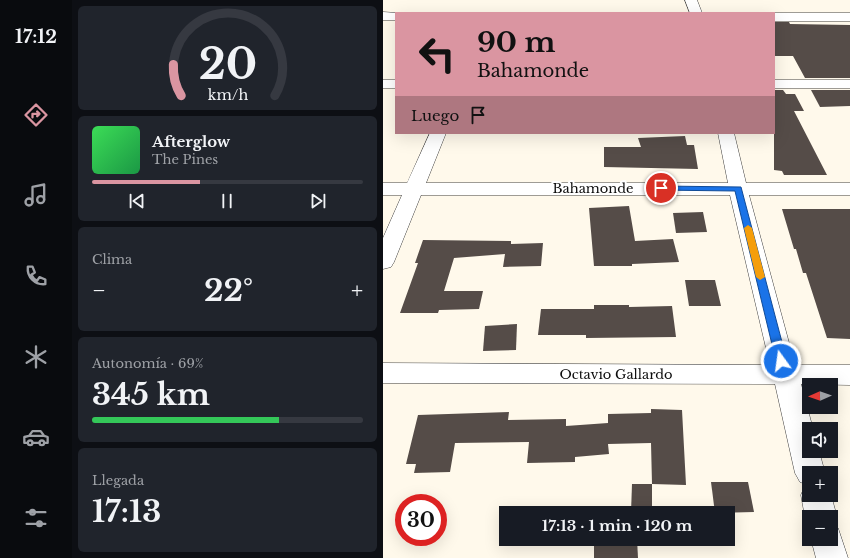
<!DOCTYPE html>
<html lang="es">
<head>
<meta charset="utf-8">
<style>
  body { margin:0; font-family:"Libre Baskerville",serif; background:#20242c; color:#f1f3f6; height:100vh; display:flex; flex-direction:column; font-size:15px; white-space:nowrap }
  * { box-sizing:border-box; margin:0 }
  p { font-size:13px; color:#9ea1a6 }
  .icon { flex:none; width:22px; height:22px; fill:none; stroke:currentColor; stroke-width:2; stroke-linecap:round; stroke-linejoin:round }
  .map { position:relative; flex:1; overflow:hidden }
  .side { display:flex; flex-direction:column; gap:6px; padding:6px; background:#0d0f14; width:311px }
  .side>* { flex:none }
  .hud { position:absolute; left:12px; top:12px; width:380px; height:122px; border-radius:0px; box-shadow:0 4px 16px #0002; background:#da95a1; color:#111; overflow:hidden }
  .needle { width:26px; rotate:268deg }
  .tools { position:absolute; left:419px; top:378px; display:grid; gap:8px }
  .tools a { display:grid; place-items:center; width:36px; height:36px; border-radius:0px; background:#171b24; box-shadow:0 4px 16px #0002; font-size:20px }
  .speed { position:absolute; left:12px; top:494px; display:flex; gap:8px; font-size:20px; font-weight:700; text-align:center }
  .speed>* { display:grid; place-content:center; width:52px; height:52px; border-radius:50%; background:#171b24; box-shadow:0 4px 16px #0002; line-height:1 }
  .speed .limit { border:6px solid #d22; background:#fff; color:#111 }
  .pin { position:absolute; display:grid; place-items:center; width:34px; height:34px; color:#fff; margin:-17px; border:2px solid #fff; border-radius:50%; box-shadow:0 1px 4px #0007 }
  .me { position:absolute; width:44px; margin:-22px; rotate:346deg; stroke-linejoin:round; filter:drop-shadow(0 0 3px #0008) }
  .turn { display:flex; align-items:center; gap:14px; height:84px; padding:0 16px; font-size:18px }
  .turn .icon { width:52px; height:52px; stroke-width:2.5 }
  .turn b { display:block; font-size:28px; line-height:34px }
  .then { display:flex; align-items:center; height:38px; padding:0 16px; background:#0003; gap:8px; font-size:15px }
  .big { font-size:30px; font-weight:700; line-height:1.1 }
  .side .card { flex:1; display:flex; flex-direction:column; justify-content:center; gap:6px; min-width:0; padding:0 14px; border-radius:6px; background:#20242c }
  .side .dial { align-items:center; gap:0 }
  .dial svg { height:104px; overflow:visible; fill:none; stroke:#363941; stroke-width:7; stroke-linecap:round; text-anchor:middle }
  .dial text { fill:#f1f3f6; stroke:none }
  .song { display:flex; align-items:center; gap:12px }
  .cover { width:48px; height:48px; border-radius:6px; background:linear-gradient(135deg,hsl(130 70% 55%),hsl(140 70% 35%)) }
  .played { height:4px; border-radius:2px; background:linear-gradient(90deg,#da95a1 40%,#363941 40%) }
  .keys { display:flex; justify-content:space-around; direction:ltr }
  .heat { display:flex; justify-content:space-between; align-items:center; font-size:22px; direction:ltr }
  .charge { height:6px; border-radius:3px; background:linear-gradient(90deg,#34c759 69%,#363941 0) }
  .trip { position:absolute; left:116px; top:506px; width:236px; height:40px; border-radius:0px; background:#171b24; box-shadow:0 4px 16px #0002; font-weight:700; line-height:40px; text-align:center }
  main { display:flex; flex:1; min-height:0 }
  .tabs { display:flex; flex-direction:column; width:72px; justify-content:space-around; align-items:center; background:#090b0e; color:#9ea1a6 }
  .tabs .icon { width:28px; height:28px }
  .tabs .current { color:#da95a1 }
  .tabs b { font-size:18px; color:#f1f3f6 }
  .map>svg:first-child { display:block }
</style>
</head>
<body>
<main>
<nav class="tabs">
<b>17:12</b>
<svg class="icon current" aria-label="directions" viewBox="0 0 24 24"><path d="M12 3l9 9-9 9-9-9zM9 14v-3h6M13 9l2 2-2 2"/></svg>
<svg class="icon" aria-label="music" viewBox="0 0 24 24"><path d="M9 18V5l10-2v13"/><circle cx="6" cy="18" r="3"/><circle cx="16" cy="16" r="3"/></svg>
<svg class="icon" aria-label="phone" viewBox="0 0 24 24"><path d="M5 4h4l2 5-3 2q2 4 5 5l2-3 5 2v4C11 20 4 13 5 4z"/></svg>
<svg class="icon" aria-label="climate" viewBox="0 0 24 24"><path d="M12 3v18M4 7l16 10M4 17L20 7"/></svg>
<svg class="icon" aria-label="car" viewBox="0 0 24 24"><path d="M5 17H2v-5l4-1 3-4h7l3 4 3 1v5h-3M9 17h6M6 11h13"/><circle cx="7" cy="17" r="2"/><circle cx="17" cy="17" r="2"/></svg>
<svg class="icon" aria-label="filters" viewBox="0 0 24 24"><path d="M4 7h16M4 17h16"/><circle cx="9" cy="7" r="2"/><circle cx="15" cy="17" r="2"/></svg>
</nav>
<section class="side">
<div class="card dial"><svg viewBox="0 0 100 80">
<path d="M14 69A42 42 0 1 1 86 69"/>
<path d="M14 69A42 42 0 0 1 8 45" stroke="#da95a1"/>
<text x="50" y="56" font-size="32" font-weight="700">20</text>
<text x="50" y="72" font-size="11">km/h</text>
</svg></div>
<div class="card">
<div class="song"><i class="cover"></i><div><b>Afterglow</b><p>The Pines</p></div></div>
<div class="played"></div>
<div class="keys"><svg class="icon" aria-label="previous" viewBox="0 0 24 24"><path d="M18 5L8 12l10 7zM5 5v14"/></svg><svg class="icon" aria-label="pause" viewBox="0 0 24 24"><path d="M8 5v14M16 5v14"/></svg><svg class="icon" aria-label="next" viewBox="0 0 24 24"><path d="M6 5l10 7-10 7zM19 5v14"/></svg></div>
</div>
<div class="card"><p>Clima</p>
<div class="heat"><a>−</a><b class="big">22°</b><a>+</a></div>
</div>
<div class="card"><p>Autonomía · 69%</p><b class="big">345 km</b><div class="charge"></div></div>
<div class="card"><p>Llegada</p><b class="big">17:13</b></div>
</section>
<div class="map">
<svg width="467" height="558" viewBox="0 0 467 558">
  <rect width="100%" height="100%" fill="#fff9eb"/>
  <g fill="#554c48">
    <polygon points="391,22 406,22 407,24 467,25 467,78 422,78 410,56 391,56"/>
    <polygon points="391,90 400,90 403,94 412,94 421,111 411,111 444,175 401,175 399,171 391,170"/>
    <polygon points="428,90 467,90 467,106 437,107"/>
    <polygon points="302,136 304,145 311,145 315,169 221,167 221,147 258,147 255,138"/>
    <polygon points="246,206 252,241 290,239 296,262 249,264 249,266 211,266 206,208"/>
    <polygon points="399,209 467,209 467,339 444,338 423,273 420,273 413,249 411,249"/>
    <polygon points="320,212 324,232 293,233 290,213"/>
    <polygon points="40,240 128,241 128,244 160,243 158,266 120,267 122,254 71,258 61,291 100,291 96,309 56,310 55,313 17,313 35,263 32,263"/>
    <polygon points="302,280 332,280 338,306 306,306"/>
    <polygon points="211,305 246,305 246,307 289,306 293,337 203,338 203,335 155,335 158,309 211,309"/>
    <polygon points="134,324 133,350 100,351 102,326"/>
    <polygon points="268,409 299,410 303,485 269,484 268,443 225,444 226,454 192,457 192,462 144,463 146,442 72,443 67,472 31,473 33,464 23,464 35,415 126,412 125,420 183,419 183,426 225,423 225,414 268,413"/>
    <polygon points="328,482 365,482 371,512 332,513"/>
    <polygon points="249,484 269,484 269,513 248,513"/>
    <polygon points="211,539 254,539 255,558 211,558"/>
  </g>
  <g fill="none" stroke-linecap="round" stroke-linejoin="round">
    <defs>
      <g id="minor">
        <polygon points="302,0 314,0 319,13 307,13"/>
        <polygon points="0,12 15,13 13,13 13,20 0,20"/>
        <rect x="391" y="13" width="76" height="8"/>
        <rect x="0" y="80" width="13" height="8"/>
        <rect x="391" y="80" width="76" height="8"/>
        <polygon points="47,133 63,133 43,183 345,183 335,133 351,133 363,183 467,183 467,195 366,195 412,365 467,365 467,385 418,384 430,429 426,429 426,451 436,451 442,473 426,473 426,495 448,495 454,517 449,526 455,528 465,558 433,558 428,539 448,539 448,517 426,517 426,525 422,517 418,495 422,486 425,485 417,482 412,473 392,384 0,383 0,363 387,365 347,195 38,195 11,262 8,267 0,269 0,238 19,195 0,195 0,183 24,183"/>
      </g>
    </defs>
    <use href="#minor" stroke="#3f3f3f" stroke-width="1"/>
    <use href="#minor" fill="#fff" fill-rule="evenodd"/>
  </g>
  <polygon fill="#1a73e8" stroke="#114b97" points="278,186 358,187 404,361 402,363 395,363 393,361 352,191 275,190 275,187"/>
  <polygon fill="#f59e0b" points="365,225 369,228 382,277 377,280 373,277 361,228"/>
  <g text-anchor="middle" stroke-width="4" stroke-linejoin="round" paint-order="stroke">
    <g font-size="13" fill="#0c0c0c" stroke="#fff">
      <text x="210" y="193">Bahamonde</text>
      <text x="233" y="379">Octavio Gallardo</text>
    </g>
  </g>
</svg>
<div class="tools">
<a><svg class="needle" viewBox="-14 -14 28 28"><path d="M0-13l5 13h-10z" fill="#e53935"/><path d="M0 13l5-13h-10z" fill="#9ea1a6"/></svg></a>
<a><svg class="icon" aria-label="sound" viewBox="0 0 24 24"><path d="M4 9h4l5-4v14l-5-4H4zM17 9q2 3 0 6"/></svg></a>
<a>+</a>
<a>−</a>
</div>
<div class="speed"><div class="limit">30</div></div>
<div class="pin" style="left:278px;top:188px;background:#d93025"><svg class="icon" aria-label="arrive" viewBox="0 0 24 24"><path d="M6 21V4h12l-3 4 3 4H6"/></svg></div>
<svg class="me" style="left:398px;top:361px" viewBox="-20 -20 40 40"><circle r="17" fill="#1a73e8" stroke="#fff" stroke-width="3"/><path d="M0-11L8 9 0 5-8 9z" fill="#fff"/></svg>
<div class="trip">17:13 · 1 min · 120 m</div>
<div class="hud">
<div class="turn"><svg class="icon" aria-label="left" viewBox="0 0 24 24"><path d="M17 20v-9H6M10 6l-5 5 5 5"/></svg><div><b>90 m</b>Bahamonde</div></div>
<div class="then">Luego<svg class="icon" aria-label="arrive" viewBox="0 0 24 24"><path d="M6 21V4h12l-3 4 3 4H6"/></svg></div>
</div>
</div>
</main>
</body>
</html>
